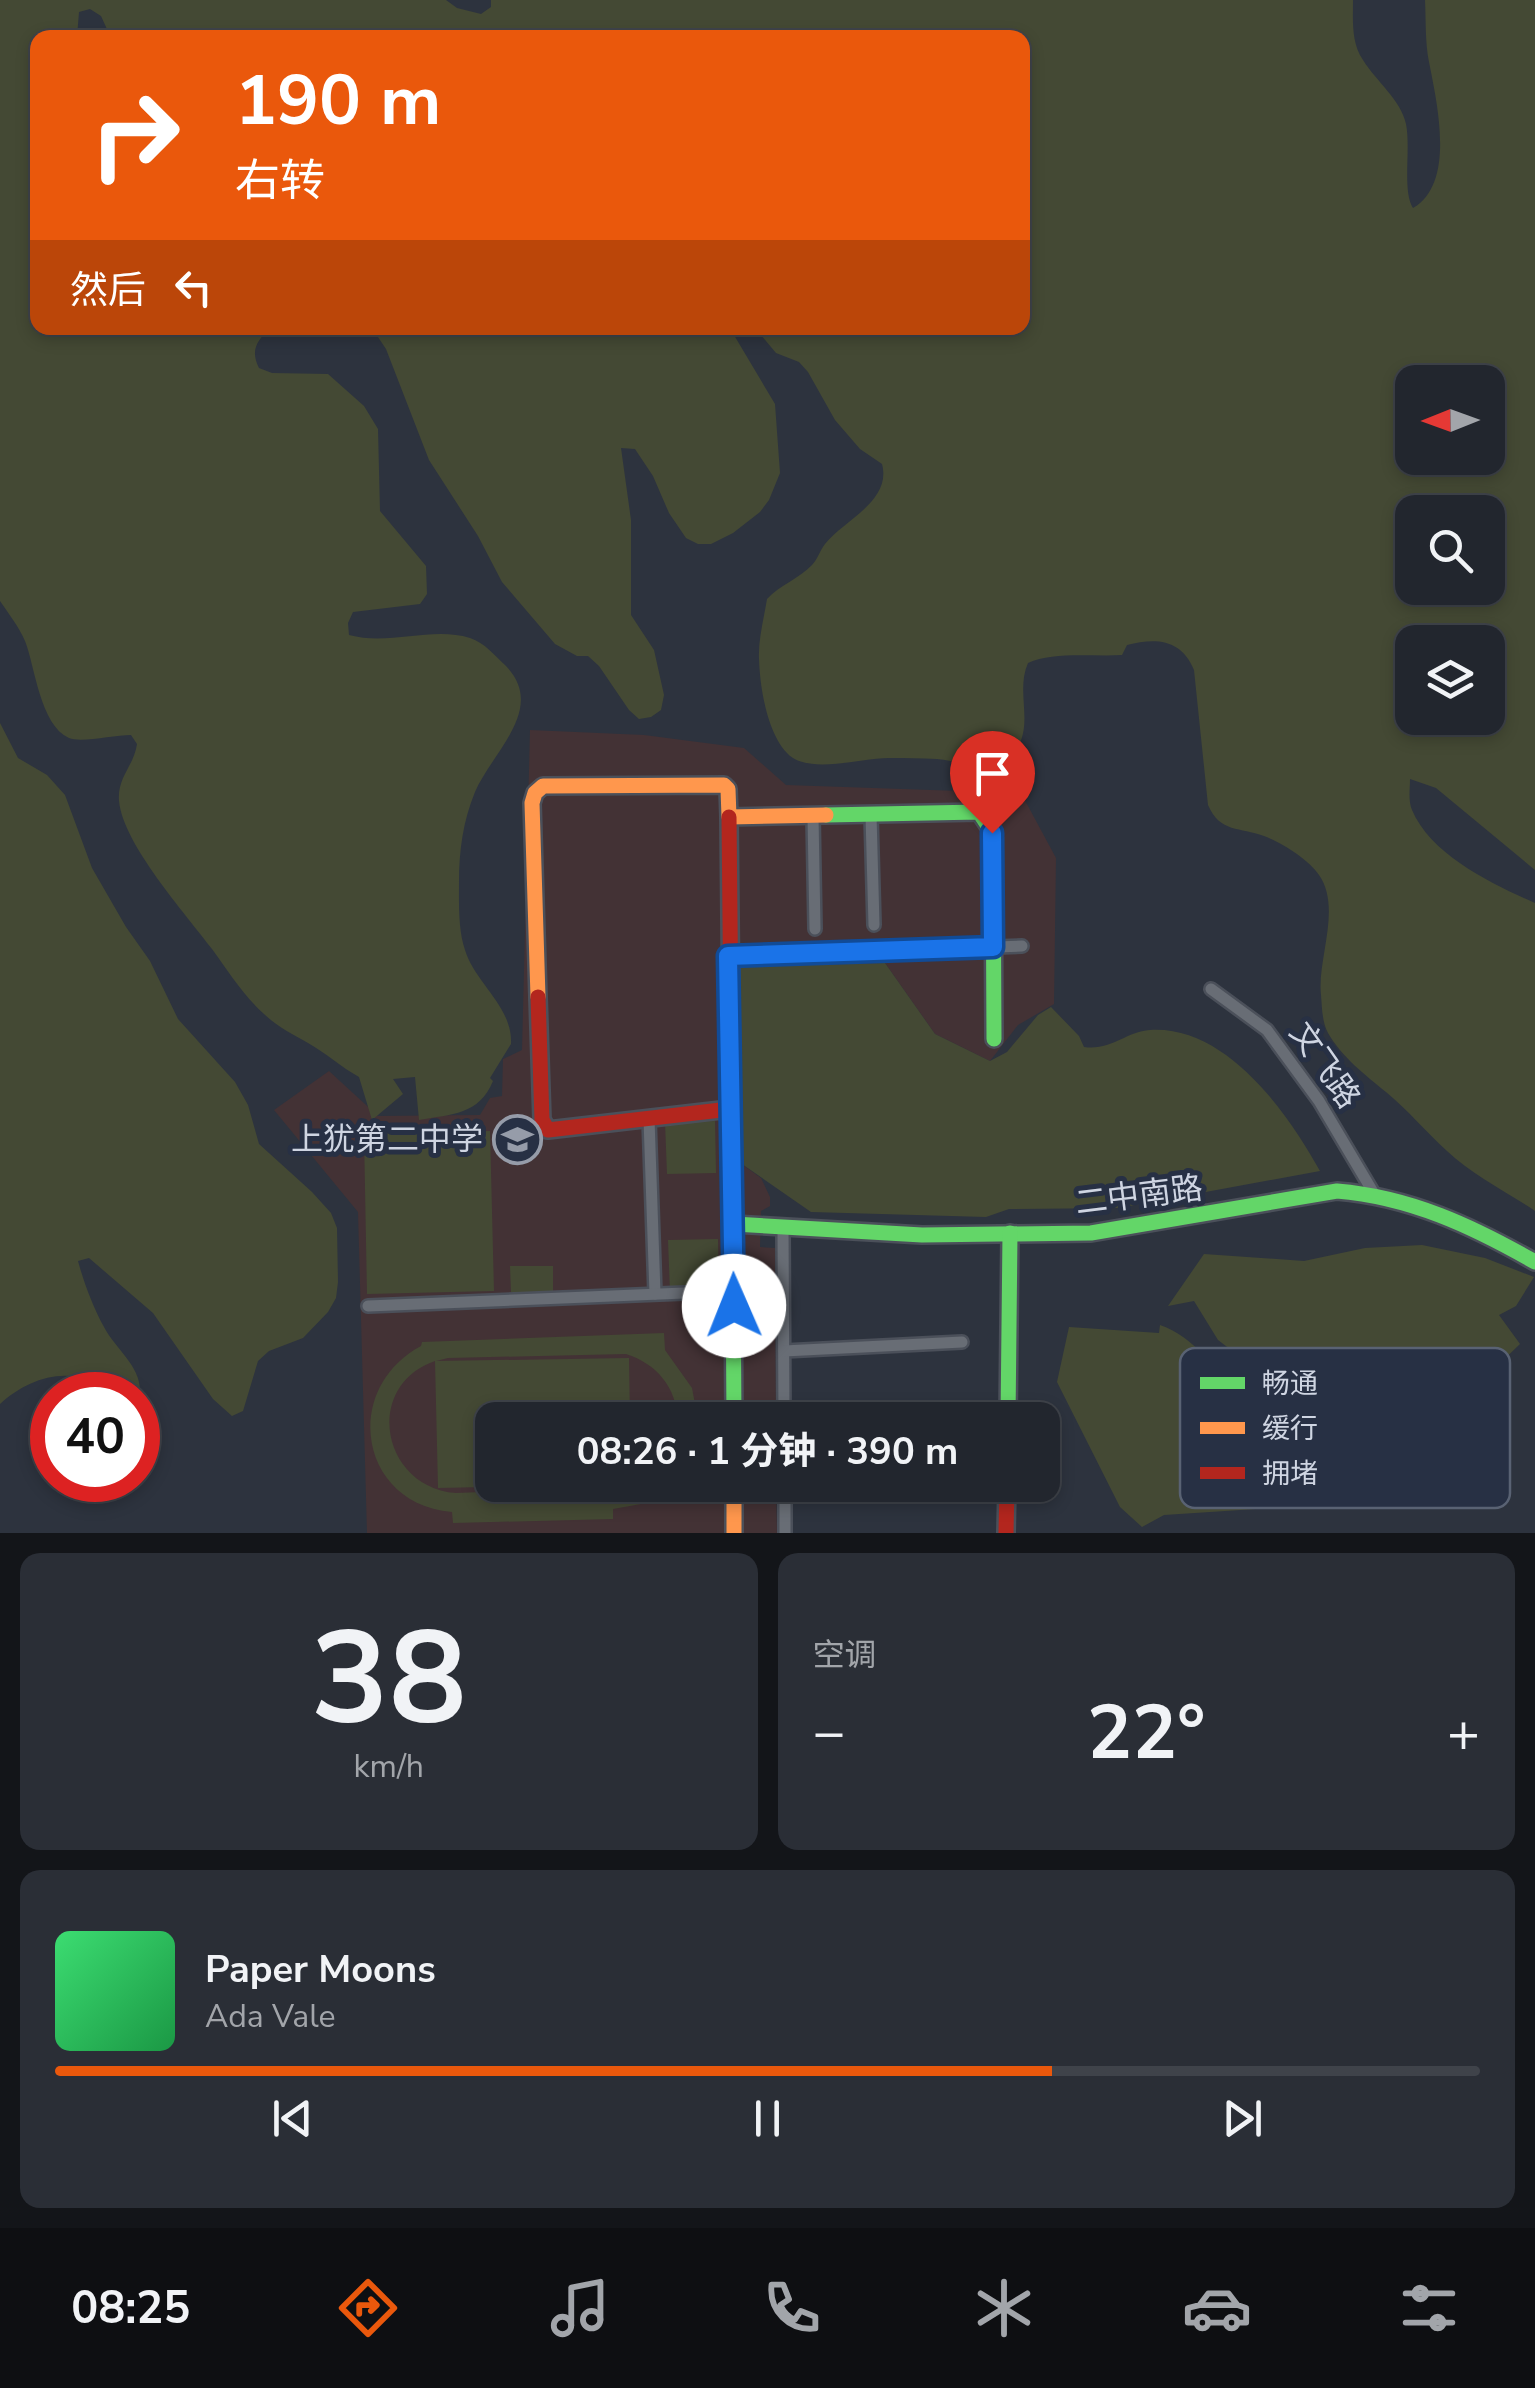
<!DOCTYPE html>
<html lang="zh">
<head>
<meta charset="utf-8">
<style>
  body { margin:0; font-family:"Nunito Sans","Noto Sans SC",sans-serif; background:#2a2e36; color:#f1f3f6; height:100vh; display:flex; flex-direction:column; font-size:38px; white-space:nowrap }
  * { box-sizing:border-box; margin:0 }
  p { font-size:32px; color:#a2a5aa }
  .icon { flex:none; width:55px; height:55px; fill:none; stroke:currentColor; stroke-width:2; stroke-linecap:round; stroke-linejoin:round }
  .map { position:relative; height:1533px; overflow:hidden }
  .sheet { display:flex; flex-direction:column; gap:20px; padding:20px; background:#131519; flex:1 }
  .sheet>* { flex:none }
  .banner { position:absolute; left:30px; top:30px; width:1000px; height:305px; border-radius:20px; box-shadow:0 5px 15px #0003,0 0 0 2px #3f434a; background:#ea580c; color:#fff; overflow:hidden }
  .needle { width:65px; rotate:269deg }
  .controls { position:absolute; left:1395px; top:365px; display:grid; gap:20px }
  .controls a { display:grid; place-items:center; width:110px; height:110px; border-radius:20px; background:#22262e; box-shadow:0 5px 15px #0003,0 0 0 2px #3f434a; font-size:50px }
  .speed { position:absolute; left:30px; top:1372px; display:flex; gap:20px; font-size:50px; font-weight:700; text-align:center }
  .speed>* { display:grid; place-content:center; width:130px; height:130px; border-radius:50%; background:#22262e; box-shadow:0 5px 15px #0003,0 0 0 2px #3f434a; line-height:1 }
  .speed .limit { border:15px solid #d22; background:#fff; color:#111 }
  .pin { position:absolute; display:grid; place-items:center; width:85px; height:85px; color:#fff; margin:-102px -42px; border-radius:50% 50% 50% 0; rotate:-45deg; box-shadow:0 0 10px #0007 }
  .pin .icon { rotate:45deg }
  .me { position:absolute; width:110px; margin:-55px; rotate:359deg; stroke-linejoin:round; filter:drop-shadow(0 0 8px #0008) }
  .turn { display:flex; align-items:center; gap:35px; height:210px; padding:0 40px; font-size:45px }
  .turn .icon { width:130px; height:130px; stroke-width:2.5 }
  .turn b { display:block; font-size:70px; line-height:85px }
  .then { display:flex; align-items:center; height:95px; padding:0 40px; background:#0003; gap:20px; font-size:38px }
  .big { font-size:75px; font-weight:700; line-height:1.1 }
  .sheet .card { flex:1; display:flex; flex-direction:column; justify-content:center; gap:15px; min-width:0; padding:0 35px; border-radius:20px; background:#2a2e36 }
  .sheet .dial { align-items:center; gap:0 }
  .dial b { font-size:130px; line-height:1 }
  .song { display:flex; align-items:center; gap:30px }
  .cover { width:120px; height:120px; border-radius:15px; background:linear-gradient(135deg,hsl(140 70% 55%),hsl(140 70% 35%)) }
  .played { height:10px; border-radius:5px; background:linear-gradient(90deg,#ea580c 70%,#3f434a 70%) }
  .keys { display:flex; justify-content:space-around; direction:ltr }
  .heat { display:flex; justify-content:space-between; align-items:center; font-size:55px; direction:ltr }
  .sheet .tiles { flex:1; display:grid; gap:20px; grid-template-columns:1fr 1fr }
  .card:last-child { grid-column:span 2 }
  .trip { position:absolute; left:475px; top:1402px; width:585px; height:100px; border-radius:20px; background:#22262e; box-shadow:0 5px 15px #0003,0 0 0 2px #3f434a; font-weight:700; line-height:100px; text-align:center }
  .tab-bar { display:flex; height:160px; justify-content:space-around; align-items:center; background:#0e0f12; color:#a2a5aa }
  .tab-bar .icon { width:70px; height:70px }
  .tab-bar .current { color:#ea580c }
  .tab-bar b { font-size:45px; color:#f1f3f6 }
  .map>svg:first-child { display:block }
</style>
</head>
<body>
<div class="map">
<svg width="1535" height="1533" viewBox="0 0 1535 1533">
  <rect width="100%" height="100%" fill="#2d333e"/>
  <polygon fill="#433235" points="530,730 644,735 744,748 786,785 1021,793 1056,858 1054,1004 1018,1025 990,1061 935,1034 885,963 739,1162 761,1178 770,1197 770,1206 761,1211 760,1247 775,1248 776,1420 492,1420 492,1485 776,1485 777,1533 367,1533 358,1212 274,1110 329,1071 378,1116 480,1115 490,1098 502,1096 503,1059 522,1050"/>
  <g fill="#444934" fill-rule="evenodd">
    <path d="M 0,0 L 446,0 L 457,8 L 481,14 L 491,7 L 491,0 L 1353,0 C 1353,21 1351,42 1363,60 C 1376,81 1401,100 1406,124 C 1411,149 1402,191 1413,208 C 1456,183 1437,103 1429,62 C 1425,42 1426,20 1425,0 L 1535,0 L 1535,870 L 1436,788 L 1410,779 C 1410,788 1408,801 1412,810 C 1431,855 1492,884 1535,903 L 1535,1211 C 1507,1192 1471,1174 1447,1151 C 1426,1132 1408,1110 1386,1092 C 1366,1076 1341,1056 1328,1033 C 1322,1022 1322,1007 1321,995 C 1317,959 1342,908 1319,875 C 1308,859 1282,843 1264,836 C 1240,827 1220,833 1208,805 L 1194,670 C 1182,640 1157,637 1127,645 L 1122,655 C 1093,657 1053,651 1028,663 C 1014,695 1038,729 1010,757 C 992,775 959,761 937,759 C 921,758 906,758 891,758 C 862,757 808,776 787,753 C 767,732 760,688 759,659 C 758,640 764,618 767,599 C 780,585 800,578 812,565 C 818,559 820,550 825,544 C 844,520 892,501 882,464 L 860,449 L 835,420 L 808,372 L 799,362 L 776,353 L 755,328 L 1022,328 L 1022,38 L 111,38 L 101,16 L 90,9 L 79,12 L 77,37 L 38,38 L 38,328 L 270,328 C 257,341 250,350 259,368 L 272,373 L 328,374 L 364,406 L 378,429 L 380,511 L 426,566 L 427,594 L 420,604 L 353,612 L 348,623 L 349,635 C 389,646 432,626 470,638 C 485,643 494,655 505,665 C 548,708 492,752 475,792 C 463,821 459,851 459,882 C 459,903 458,929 465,950 C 475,983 513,1007 511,1044 L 490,1078 L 493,1081 C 479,1115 452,1114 419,1120 L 415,1077 L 393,1079 L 403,1094 L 372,1120 L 359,1077 C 341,1067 326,1053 308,1043 C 292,1034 278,1027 264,1014 C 242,994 229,972 212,949 C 185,913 123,844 119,801 C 117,777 134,766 137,744 L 131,735 C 114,735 81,743 69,738 C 40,725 35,666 25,641 C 19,627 8,613 0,601 ZM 1412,382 L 1488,382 L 1488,458 L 1412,458 ZM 1412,512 L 1488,512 L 1488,588 L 1412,588 ZM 1412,642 L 1488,642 L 1488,718 L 1412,718 Z"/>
    <polygon points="372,328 726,328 731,330 775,404 780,473 769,500 760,512 733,533 711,544 698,544 686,538 669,513 653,476 635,449 621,448 631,520 631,615 654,650 664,695 661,710 651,717 639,719 629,710 599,666 588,656 577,656 555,644 502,582 478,536 429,460 386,349"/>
    <path d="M 0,723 L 18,758 L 47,775 L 65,795 L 92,868 L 126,927 L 150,961 L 178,1019 L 235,1082 L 248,1105 L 259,1144 L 312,1192 L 331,1213 L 337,1228 L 338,1282 L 336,1298 L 328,1312 L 303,1338 L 269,1351 L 258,1361 L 243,1411 L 232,1416 L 213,1399 L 153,1313 L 89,1258 L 78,1261 C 84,1283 93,1307 104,1327 C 117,1352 148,1371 138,1402 L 138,1395 C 108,1395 117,1393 94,1382 C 61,1367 25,1381 0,1404 Z"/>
    <path d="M 885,963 L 935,1034 L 990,1061 L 1007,1052 L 1038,1015 L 1051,1007 L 1079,1036 L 1084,1047 C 1111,1051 1125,1032 1150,1030 C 1226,1025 1288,1113 1320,1171 L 1119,1208 L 1009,1209 L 986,1217 L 811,1212 L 739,1162 L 735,967 Z"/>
    <polygon points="715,1121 716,1173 667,1174 665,1122"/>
    <polygon points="490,1131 494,1291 367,1294 364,1134"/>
    <polygon points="718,1239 719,1291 670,1292 668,1240"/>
    <polygon points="1422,1245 1485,1258 1534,1277 1516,1306 1499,1315 1520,1344 1492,1371 1481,1408 1448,1389 1432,1403 1417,1406 1423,1422 1388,1419 1377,1449 1308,1446 1268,1378 1218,1340 1194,1301 1168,1306 1204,1254 1304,1261 1365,1248"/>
    <polygon points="510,1266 553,1266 553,1292 511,1292"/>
    <path d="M 1160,1325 C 1196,1338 1210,1366 1238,1390 C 1244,1395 1252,1397 1259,1402 C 1280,1416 1287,1448 1286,1472 L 1256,1474 L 1256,1509 L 1164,1515 L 1142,1527 L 1120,1507 L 1057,1382 L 1069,1327 L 1159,1333 Z"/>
    <path d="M 664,1333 L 665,1350 L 692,1388 L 698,1420 L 678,1420 C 676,1387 657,1364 626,1354 L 448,1358 L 436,1361 L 629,1358 L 630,1420 L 492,1420 L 492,1485 L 582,1485 L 438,1488 L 435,1361 C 363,1386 381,1487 456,1493 L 671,1485 L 641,1504 L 613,1509 L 613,1519 L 453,1523 L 452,1512 C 359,1504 341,1389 421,1346 L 422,1342 Z"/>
  </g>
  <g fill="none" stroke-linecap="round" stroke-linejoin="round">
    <defs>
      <g id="street">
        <polyline points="871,815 874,925"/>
        <polyline points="813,816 815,929"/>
        <polyline points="729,956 1022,946"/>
        <polyline points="1211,989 1267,1030 1319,1101 1373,1192"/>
        <polyline points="649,1119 655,1294"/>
        <polyline points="783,1228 784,1420"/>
        <polyline points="368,1306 733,1291"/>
        <polyline points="784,1351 962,1342"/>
        <polyline points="785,1485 785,1533"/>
      </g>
      <g id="fast">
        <polyline points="826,815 979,812 993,833 994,1039"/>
        <polyline points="732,1119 734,1420"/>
        <path d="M 734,1224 L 922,1235 L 1091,1233 L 1337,1191 C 1410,1197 1472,1226 1535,1262"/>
        <polyline points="1008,1420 1010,1233"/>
      </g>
      <g id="slow">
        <polyline points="538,997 532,803 535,793 543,786 724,785 728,789 729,817 826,815"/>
        <polyline points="734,1485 734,1533"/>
      </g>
      <g id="jam">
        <polyline points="729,817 732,1119"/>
        <polyline points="538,997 542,1120 548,1130 721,1110 732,1118"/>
        <polyline points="1006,1533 1007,1485"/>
      </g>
    </defs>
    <use href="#street" stroke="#4b505a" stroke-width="16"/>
    <use href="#fast" stroke="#4b505a" stroke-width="20"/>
    <use href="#slow" stroke="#4b505a" stroke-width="20"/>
    <use href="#jam" stroke="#4b505a" stroke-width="20"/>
    <use href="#street" stroke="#686d75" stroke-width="11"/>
    <use href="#fast" stroke="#63d668" stroke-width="15"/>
    <use href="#slow" stroke="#ff974d" stroke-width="15"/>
    <use href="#jam" stroke="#b3261e" stroke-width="15"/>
  </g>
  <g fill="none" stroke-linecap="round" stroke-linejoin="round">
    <defs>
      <polyline id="route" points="734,1306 728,956 993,947 992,833"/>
    </defs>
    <use href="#route" stroke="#114b97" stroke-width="25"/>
    <use href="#route" stroke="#1a73e8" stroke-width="18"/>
  </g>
  <defs>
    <symbol id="school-ring" viewBox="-11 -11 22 22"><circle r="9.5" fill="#273044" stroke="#969ca9" stroke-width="1.5"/><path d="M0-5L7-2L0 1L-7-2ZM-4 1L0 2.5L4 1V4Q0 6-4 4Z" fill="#969ca9"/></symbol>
  </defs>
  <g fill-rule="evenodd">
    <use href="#school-ring" x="490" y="1112" width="55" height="55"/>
  </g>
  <g text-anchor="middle" stroke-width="10" stroke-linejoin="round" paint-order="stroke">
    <g font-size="32" fill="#cfd5e2" stroke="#273044">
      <text transform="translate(1325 1065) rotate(55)" y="11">文飞路</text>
      <text transform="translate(1139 1195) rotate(-7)" y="11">二中南路</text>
    </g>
    <g font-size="32" fill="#cfd5e2" stroke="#273044" text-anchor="end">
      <text x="483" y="1150">上犹第二中学</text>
    </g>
  </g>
  <rect x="1180" y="1348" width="330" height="160" rx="15" fill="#273044" stroke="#596273" stroke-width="2.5"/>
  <rect x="1200" y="1377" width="45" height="12" fill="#63d668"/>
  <rect x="1200" y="1422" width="45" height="12" fill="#ff974d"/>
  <rect x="1200" y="1467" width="45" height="12" fill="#b3261e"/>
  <g font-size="28" fill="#cfd5e2">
    <text x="1262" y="1393">畅通</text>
    <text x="1262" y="1438">缓行</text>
    <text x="1262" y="1483">拥堵</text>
  </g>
</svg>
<div class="controls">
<a><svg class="needle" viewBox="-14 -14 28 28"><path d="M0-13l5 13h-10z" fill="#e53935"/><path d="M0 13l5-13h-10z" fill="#a2a5aa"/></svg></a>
<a><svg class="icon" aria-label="search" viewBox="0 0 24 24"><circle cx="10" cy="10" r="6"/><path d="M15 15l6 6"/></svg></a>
<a><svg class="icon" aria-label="layers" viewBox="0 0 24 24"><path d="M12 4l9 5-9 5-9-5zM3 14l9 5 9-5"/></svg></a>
</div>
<div class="speed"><div class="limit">40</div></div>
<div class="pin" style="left:992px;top:833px;background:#d93025"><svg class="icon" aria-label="arrive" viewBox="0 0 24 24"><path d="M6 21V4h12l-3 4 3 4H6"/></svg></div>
<svg class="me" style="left:734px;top:1306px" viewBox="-20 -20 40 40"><circle r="19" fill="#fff"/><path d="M0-13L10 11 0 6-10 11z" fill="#1a73e8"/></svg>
<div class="trip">08:26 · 1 分钟 · 390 m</div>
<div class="banner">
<div class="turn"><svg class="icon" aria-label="right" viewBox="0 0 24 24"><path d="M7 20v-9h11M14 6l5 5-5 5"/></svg><div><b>190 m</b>右转</div></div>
<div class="then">然后<svg class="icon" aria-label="left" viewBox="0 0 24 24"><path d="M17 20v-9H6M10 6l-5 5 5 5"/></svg></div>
</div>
</div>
<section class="sheet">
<div class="tiles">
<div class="card dial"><b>38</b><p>km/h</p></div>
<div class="card"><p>空调</p>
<div class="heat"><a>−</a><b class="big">22°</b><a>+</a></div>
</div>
<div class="card">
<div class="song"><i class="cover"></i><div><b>Paper Moons</b><p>Ada Vale</p></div></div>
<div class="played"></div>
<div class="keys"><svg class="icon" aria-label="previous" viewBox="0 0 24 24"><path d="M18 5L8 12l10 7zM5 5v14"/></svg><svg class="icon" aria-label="pause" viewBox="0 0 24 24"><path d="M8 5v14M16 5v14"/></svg><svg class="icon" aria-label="next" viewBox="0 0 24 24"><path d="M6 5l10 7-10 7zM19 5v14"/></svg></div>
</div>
</div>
</section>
<nav class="tab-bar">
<b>08:25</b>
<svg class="icon current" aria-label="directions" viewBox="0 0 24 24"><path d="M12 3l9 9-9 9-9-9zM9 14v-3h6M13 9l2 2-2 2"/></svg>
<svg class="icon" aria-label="music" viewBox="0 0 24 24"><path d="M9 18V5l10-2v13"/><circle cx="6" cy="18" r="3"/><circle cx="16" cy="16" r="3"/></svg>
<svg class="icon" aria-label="phone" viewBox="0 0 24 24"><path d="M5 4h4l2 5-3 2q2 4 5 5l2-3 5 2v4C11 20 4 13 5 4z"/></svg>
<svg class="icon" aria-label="climate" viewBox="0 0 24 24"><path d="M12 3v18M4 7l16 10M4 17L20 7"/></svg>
<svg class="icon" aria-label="car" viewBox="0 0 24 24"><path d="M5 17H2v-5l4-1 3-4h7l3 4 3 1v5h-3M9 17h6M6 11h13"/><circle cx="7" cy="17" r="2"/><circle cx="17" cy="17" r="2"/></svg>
<svg class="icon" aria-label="filters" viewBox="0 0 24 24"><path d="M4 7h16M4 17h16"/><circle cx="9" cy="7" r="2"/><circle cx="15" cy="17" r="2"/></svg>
</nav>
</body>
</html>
